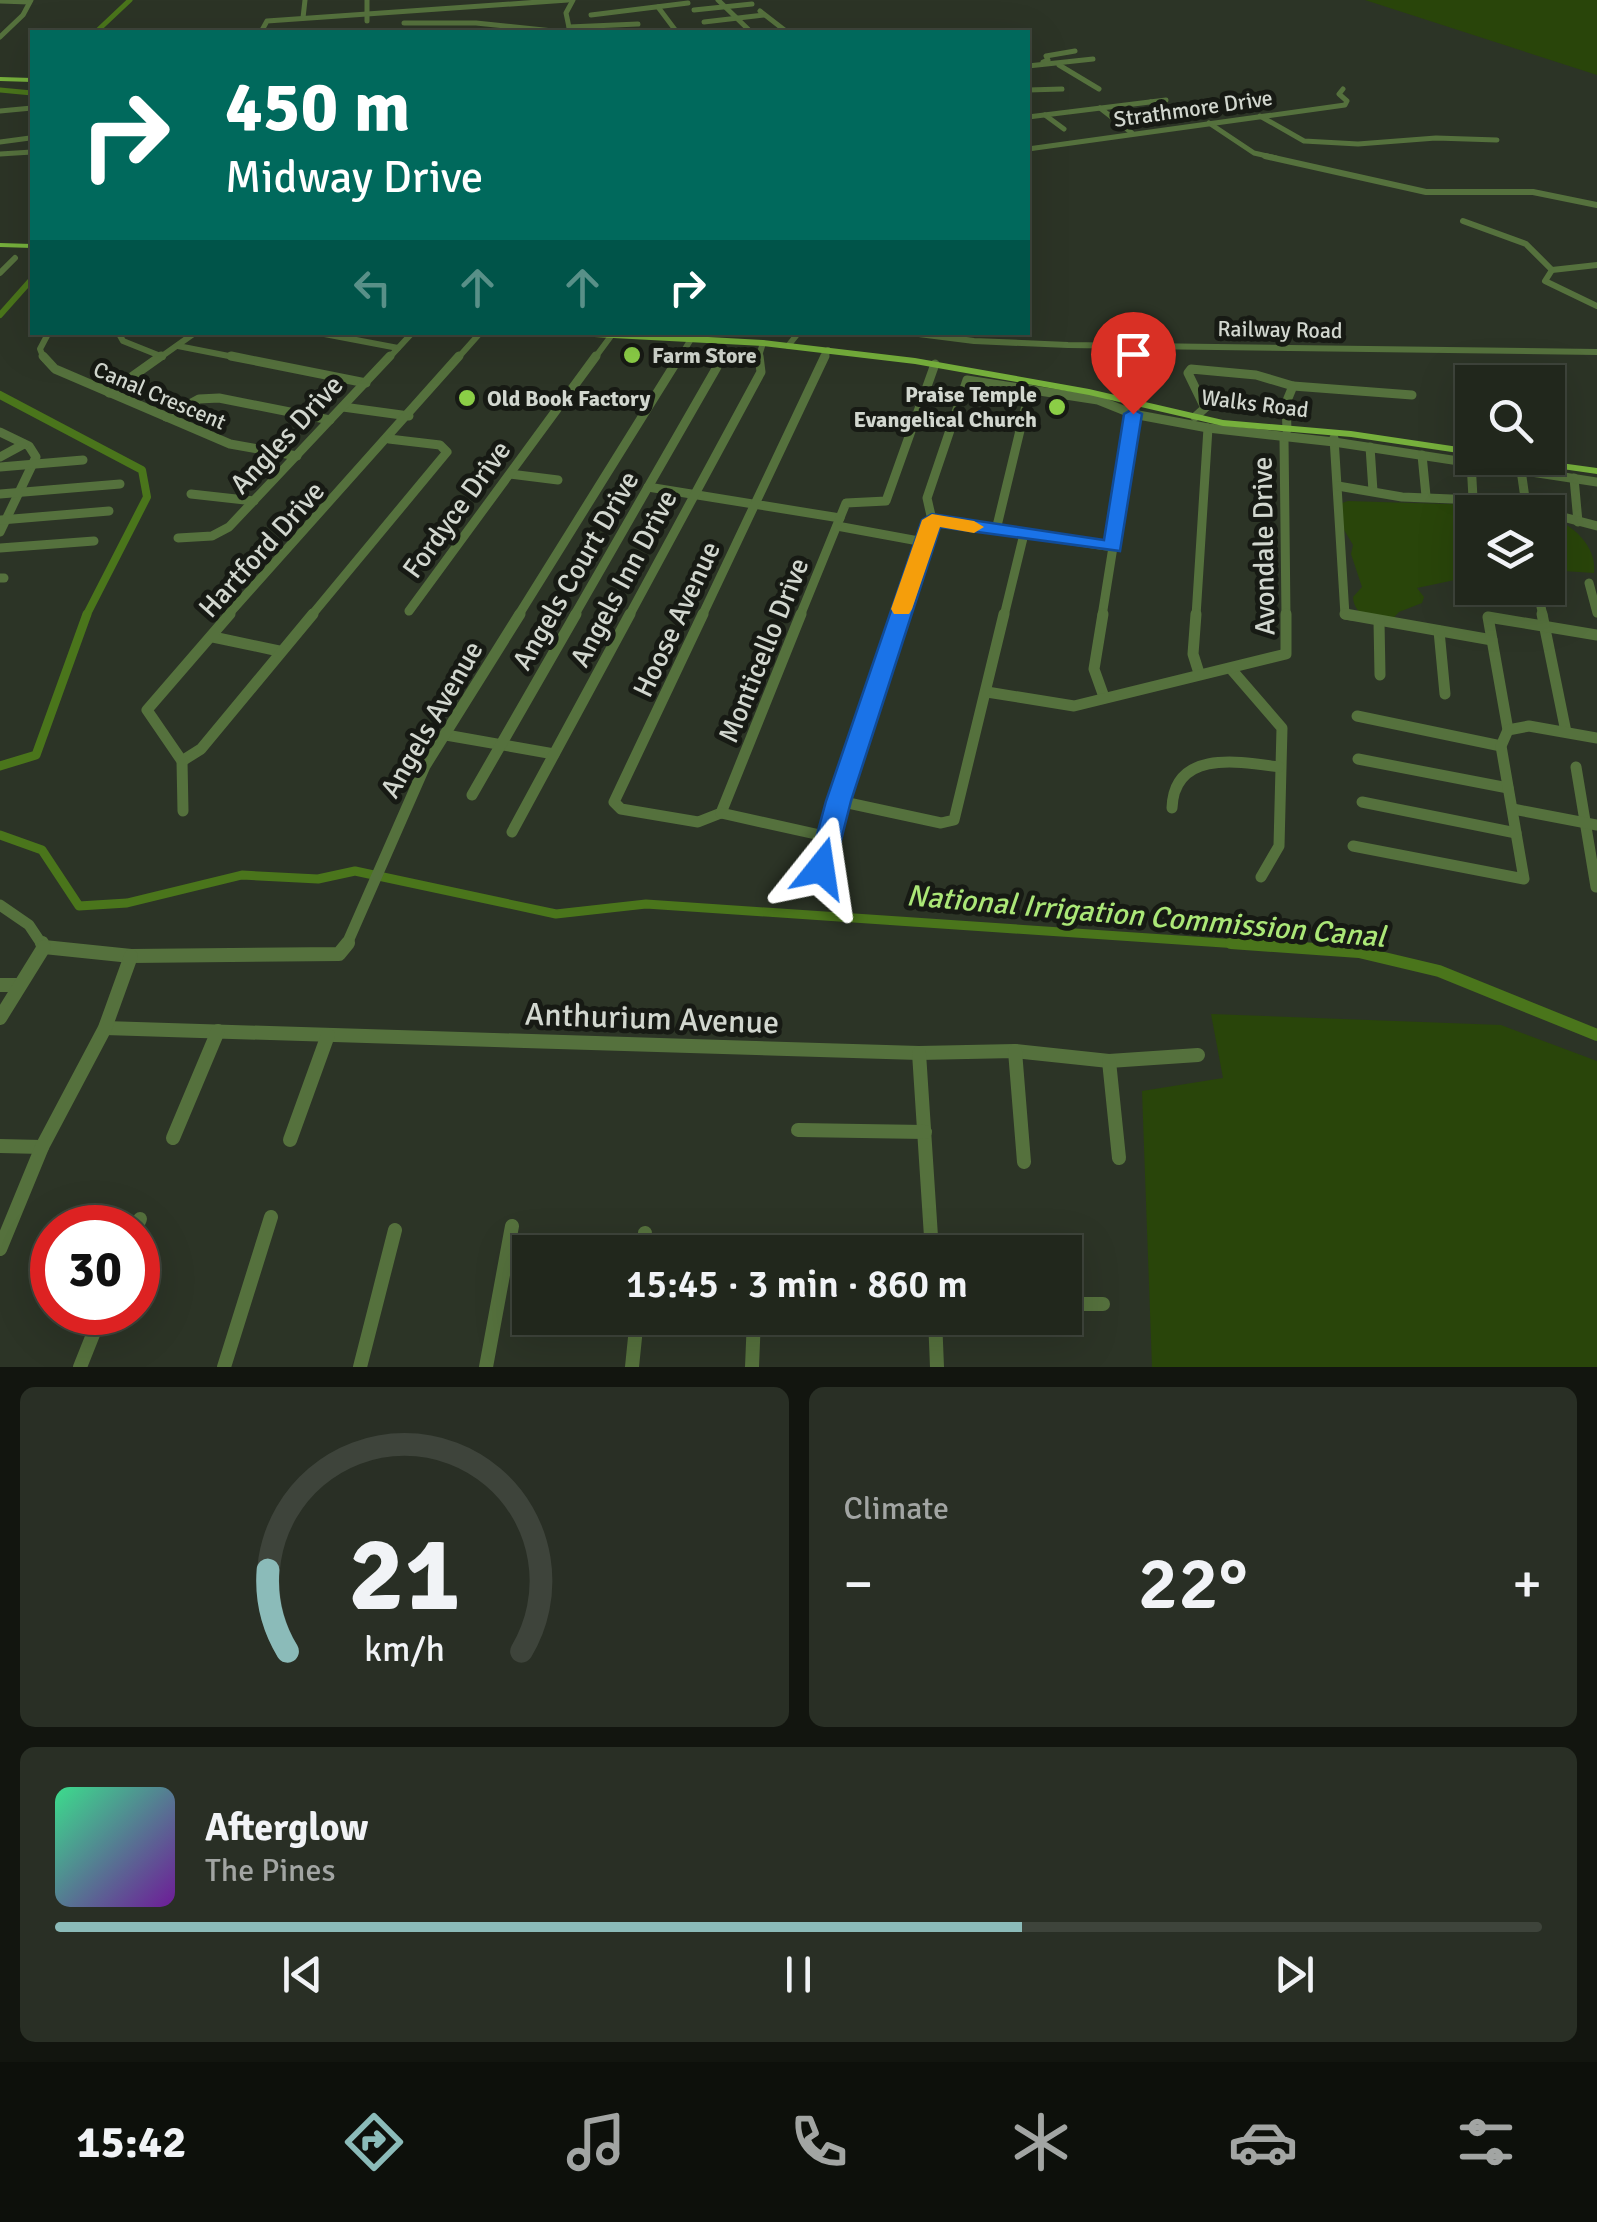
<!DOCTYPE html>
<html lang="en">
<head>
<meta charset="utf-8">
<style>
  body { margin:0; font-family:Signika,sans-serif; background:#292f25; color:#f1f3f6; height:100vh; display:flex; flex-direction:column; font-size:38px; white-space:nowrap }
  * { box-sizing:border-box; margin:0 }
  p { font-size:32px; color:#a2a5a3 }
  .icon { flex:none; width:55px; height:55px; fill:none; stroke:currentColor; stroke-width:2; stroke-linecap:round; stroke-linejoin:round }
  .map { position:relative; height:1367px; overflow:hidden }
  .panel { display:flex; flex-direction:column; gap:20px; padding:20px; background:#12150f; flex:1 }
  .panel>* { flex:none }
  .banner { position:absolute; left:30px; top:30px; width:1000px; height:305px; border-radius:0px; box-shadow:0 10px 40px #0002,0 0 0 2px #3e443b; background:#00695c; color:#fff; overflow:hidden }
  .buttons { position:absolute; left:1455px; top:365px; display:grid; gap:20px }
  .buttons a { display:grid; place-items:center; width:110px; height:110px; border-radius:0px; background:#21271c; box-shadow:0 10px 40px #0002,0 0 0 2px #3e443b; font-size:50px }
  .speed { position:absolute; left:30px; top:1205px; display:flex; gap:20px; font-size:50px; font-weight:700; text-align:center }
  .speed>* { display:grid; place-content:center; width:130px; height:130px; border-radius:50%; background:#21271c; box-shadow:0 10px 40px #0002,0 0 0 2px #3e443b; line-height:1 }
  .speed .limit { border:15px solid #d22; background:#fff; color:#111 }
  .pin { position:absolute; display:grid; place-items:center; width:85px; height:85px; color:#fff; margin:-102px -42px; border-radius:50% 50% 50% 0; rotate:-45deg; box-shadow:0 0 10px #0007 }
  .pin .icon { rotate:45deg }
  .me { position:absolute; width:110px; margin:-55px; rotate:15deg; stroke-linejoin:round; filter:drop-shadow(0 0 8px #0008) }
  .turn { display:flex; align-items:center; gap:35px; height:210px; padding:0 30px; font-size:45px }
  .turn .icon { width:130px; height:130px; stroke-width:2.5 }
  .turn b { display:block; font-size:70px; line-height:85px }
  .lanes { display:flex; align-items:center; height:95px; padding:0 30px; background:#0003; justify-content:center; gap:50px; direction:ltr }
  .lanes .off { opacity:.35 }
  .big { font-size:75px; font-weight:600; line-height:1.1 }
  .panel .widget { flex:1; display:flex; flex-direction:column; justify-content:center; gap:15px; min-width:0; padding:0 35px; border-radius:15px; background:#292f25 }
  .panel .dial { align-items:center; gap:0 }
  .dial svg { height:260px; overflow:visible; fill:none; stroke:#3e443b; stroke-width:7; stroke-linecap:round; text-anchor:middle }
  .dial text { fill:#f1f3f6; stroke:none }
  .song { display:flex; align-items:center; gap:30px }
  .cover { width:120px; height:120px; border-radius:15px; background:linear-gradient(135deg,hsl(150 70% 55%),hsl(280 70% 35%)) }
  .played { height:10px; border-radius:5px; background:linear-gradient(90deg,#8bbbb9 65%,#3e443b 65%) }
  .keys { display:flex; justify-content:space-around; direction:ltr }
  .heat { display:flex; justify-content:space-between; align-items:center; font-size:55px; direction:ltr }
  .panel .tiles { flex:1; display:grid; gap:20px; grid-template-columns:1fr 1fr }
  .widget:last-child { grid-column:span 2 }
  .trip { position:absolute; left:512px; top:1235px; width:570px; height:100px; border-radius:0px; background:#21271c; box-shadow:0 10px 40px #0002,0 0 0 2px #3e443b; font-weight:600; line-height:100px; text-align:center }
  .tab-bar { display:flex; height:160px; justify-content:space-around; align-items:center; background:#0d100b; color:#a2a5a3 }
  .tab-bar .icon { width:70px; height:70px }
  .tab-bar .on { color:#8bbbb9 }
  .tab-bar b { font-size:45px; color:#f1f3f6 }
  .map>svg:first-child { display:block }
</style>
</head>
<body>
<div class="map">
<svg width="1597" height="1367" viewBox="0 0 1597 1367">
  <rect width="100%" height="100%" fill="#2c3426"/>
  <g fill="#29450a">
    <polygon points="1365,0 1597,0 1597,75"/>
    <path d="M 1348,501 L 1477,505 L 1526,512 L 1472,512 L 1472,572 L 1469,577 L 1417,588 L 1424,597 L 1422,603 L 1399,612 L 1388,624 C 1372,619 1354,616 1353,597 L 1362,587 L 1351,554 L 1353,545 L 1343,528 L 1339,504 Z"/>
    <path d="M 1548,517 C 1572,523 1597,546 1594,573 L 1548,570 Z"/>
    <polygon points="1211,1014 1501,1025 1597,1061 1597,1367 1152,1367 1142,1091 1223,1078"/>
  </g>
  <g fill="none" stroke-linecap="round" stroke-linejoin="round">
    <g stroke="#4a751b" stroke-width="5">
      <polyline points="96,32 130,0"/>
      <polyline points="0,90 32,93"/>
    </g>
    <polyline stroke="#4a751b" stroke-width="6" points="0,315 32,279"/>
    <polyline stroke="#4a751b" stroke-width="8" points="0,395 142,470 147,497 86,616"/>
    <g stroke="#4a751b" stroke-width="9">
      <polyline points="0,766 36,755 87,614"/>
      <polyline points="0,835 42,850 79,906 127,903 242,875 318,879 355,871 556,914 646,904 1268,946"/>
    </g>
    <polyline stroke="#4a751b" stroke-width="12" points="1231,943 1359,952 1439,971 1597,1035"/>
    <g stroke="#55713d" stroke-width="5">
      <polyline points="367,0 367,21"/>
      <polyline points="718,0 751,32"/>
      <polyline points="0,1 29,2"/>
      <polyline points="658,7 676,31"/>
      <polyline points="694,10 752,4"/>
      <polyline points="760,11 787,32"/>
      <polyline points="591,15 688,3"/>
      <polyline points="303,18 305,0"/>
      <polyline points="704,22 764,15"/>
      <polyline points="404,23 476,23 563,32"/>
      <polyline points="569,27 638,24"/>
      <polyline points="261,32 267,21 568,0"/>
      <polyline points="570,32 566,13 573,0"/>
      <polyline points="0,37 23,15 31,0"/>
      <polyline points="1043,62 1048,60 1046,56 1075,51"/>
      <polyline points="1059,65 1099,89"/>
      <polyline points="1028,66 1093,59"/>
      <polyline points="1028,90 1062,89"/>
      <polyline points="1151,102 1171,114"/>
      <polyline points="1100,108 1132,133"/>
      <polyline points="0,111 32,108"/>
      <polyline points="1045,115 1064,129"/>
      <polyline points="1260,116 1304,141 1358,144 1436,138 1497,140"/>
      <polyline points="1028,117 1166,100"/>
      <polyline points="1209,123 1254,153 1276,158"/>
      <polyline points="0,142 30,138"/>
      <polyline points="1028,149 1345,105 1347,101 1339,94 1343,89"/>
      <polyline points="0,154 32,152"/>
    </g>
    <g stroke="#55713d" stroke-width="6">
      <polyline points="1265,156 1426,192 1533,192 1597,205"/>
      <polyline points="1463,221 1526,244 1552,270"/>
      <polyline points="1552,270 1545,281 1597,306"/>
      <polyline points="1552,270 1597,265"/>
      <polyline points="0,273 15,258"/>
      <polyline points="118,332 123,341 163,357"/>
      <polyline points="314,332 398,348"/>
      <polyline points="903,332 974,341 1068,345 1597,352"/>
      <polyline points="178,346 244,359"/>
      <polyline points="788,346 799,332"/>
      <polyline points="44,359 40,349 49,332"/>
      <polyline points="158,359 196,332"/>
      <polyline points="388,359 413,332"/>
      <polyline points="457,359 481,332"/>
      <polyline points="594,359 611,336"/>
      <polyline points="679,359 691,339"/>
      <polyline points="758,359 763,343"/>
      <polyline points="824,359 828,350"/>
    </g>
    <g stroke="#55713d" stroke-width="9">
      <polyline points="43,356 55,369 230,444 297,456"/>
      <polyline points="231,356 366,383"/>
      <polyline points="109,393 161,356"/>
      <polyline points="343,407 409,416"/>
      <polyline points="166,417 199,399 219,398 330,420"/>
      <polyline points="1195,417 1205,408 1188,373 1191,369 1256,375 1293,386"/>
      <polyline points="1458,417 1469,440 1465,443 1466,451"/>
      <polyline points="1287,430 1286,403 1293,386 1412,395"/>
      <polyline points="0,432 29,446 36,457 0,532"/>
      <polyline points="1284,438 1286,616"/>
      <polyline points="1334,438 1345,615 1352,616"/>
      <polyline points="1370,447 1373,491"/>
      <polyline points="1422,455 1426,496"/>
      <polyline points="0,457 24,444"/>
      <polyline points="1471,462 1473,498"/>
      <polyline points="0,467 83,460"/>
      <polyline points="1521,470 1526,505"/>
      <polyline points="510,474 558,480"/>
      <polyline points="1574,478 1578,522"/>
      <polyline points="1338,486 1402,497 1502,501 1597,526"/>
      <polyline points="648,487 840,518"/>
      <polyline points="0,494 120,484"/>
      <polyline points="191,494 254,501"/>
      <polyline points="1,520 109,511"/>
      <polyline points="932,520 1113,547"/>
      <polyline points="837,526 924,542"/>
      <polyline points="996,530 1030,389"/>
      <polyline points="178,538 212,536 229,527 390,356"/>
      <polyline points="0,548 94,541"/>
      <polyline points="0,578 4,578"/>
      <polyline points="1589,583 1597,613"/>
      <polyline points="1537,588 1543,616"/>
      <polyline points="409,611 596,356"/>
      <polyline points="227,616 459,356"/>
      <polyline points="311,616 447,452 440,445 389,439"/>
      <polyline points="518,616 680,356"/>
      <polyline points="574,616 717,367"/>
      <polyline points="629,616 761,372 759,356"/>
      <polyline points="702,616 825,356"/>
      <polyline points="800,616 846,503 886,501 935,364"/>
      <polyline points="900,616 932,520 927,498 967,380 1098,400 1133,414 1208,428 1334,442 1597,482"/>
      <polyline points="1004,616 1024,534"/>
      <polyline points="1102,616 1135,409"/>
      <polyline points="1196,616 1208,428"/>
    </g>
    <g stroke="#55713d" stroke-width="11">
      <polyline points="703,614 614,802 621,809 698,822 721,813"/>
      <polyline points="1103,614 1094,669 1104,697"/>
      <polyline points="1196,614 1193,654 1199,673"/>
      <polyline points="1345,614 1492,640"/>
      <polyline points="1542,614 1566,732"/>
      <polyline points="1379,621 1380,675"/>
      <polyline points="1439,631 1445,694"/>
      <polyline points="213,637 279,651"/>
      <polyline points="1231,669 1282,728 1279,846 1261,877"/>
      <polyline points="987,692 1074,706 1286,654 1286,614"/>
      <polyline points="1357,716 1501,746"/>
      <polyline points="1508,730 1488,617 1597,635"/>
      <polyline points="446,735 554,754"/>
      <polyline points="1358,759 1508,788"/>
      <polyline points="182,761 201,749 313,614"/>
      <polyline points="1576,767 1596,887"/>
      <polyline points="472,795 576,614"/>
      <polyline points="839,801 941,823 954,820 1004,614"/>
      <polyline points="1362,802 1516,833"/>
      <path d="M 1172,808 C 1174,750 1237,761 1279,767"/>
      <polyline points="1513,809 1597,825"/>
      <polyline points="183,811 182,761 147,710 230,614"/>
      <polyline points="721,813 801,614"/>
      <polyline points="721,813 829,837"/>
      <polyline points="512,832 630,614"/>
      <polyline points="1353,846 1524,879 1501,746 1508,730 1529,726 1597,738"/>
      <polyline points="821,868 901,614"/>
      <polyline points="0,905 29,925 43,946"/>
      <polyline points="346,946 425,766 520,614"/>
    </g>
    <g stroke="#55713d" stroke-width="14">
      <polyline points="42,943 44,947 131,956 339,954 348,943"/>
      <polyline points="0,985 19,985"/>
      <polyline points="0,1018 44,947"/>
      <polyline points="105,1028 919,1053 1015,1051 1109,1061 1198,1055"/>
      <polyline points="1015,1051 1024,1162"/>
      <polyline points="919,1053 932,1252"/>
      <polyline points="1109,1061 1119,1158"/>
      <polyline points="798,1130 925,1132"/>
      <polyline points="173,1138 218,1031"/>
      <polyline points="290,1140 328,1035"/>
      <polyline points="0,1146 42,1147"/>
      <polyline points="136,1228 140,1219"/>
      <polyline points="0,1249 42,1147 105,1028 131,956"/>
      <polyline points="643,1252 645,1233"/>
      <polyline points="759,1252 760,1241"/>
      <polyline points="1065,1304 1103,1304"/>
      <polyline points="935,1318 937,1367"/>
      <polyline points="80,1367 102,1312"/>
      <polyline points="224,1367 271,1217"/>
      <polyline points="360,1367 395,1230"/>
      <polyline points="486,1367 512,1226"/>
      <polyline points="632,1367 637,1318"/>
      <polyline points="752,1367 754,1318"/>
    </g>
    <g fill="#76b03c" fill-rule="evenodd">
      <polygon points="0,77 32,78 32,82 0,81"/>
      <polygon points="0,243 32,244 32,248 0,247"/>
      <polygon points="553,332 617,332 763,340 915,358 1089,389 1223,420 1351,431 1472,449 1472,455 1351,437 1223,426 1089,395 915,364 763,346 557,335"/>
      <polygon points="1501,458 1524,458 1597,468 1597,474 1506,461"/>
    </g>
  </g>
  <polygon fill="#1a73e8" stroke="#114b97" stroke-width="2.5" points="1133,409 1142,414 1120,551 940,527 851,801 834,868 830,875 812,875 808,868 826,801 922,520 932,514 1104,540 1124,414"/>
  <polygon fill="#f59e0b" points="932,514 974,521 984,527 974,533 940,527 912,609 909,614 894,614 891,609 922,520"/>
  <g fill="#8bce46" stroke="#171a14" stroke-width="4">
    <circle cx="632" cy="355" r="10"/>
    <circle cx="467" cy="398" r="10"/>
    <circle cx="1057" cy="407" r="10"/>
  </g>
  <g text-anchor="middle" stroke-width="10" stroke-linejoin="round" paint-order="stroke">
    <g font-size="22" fill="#d2d7cf" stroke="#171a14">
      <text transform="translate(1193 108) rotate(-8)" y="8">Strathmore Drive</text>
      <text transform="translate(1280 329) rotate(1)" y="8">Railway Road</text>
      <text transform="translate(160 395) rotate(23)" y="8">Canal Crescent</text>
      <text transform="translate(1255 403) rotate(7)" y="8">Walks Road</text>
    </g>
    <g font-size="22" font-weight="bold" fill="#d2d7cf" stroke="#171a14" text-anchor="start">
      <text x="652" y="363">Farm Store</text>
      <text x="1037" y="402" text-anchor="end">Praise Temple<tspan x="1037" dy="25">Evangelical Church</tspan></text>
      <text x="487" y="406">Old Book Factory</text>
    </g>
    <g font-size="28" fill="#d2d7cf" stroke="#171a14">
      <text transform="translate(286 434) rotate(-47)" y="10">Angles Drive</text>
      <text transform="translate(456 509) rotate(-54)" y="10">Fordyce Drive</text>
      <text transform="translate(1263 546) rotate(-91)" y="10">Avondale Drive</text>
      <text transform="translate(261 549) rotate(-48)" y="10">Hartford Drive</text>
      <text transform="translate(575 570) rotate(-60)" y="10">Angels Court Drive</text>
      <text transform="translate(623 578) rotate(-62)" y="10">Angels Inn Drive</text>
      <text transform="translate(676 619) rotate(-65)" y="10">Hoose Avenue</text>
      <text transform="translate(763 650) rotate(-68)" y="10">Monticello Drive</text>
      <text transform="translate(431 719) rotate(-60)" y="10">Angels Avenue</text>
    </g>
    <g font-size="30" font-style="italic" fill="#abe777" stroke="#171a14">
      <text transform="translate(1146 916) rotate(5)" y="10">National Irrigation Commission Canal</text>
    </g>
    <g font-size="32" fill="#d2d7cf" stroke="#171a14">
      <text transform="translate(652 1018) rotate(2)" y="11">Anthurium Avenue</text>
    </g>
  </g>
</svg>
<div class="buttons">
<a><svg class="icon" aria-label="search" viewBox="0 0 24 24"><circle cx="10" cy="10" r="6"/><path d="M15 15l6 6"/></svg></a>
<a><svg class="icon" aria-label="layers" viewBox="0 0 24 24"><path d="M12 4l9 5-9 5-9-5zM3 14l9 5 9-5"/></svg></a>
</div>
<div class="speed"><div class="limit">30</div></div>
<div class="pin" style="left:1133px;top:414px;background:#d93025"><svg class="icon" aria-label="arrive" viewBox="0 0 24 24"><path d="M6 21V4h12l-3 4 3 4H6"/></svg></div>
<svg class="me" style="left:821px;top:868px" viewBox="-20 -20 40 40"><path d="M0-17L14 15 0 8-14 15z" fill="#1a73e8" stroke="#fff" stroke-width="4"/></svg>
<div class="trip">15:45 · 3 min · 860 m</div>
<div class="banner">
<div class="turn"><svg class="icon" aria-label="right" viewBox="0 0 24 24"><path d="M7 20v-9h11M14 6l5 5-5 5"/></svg><div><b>450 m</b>Midway Drive</div></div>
<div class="lanes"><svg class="icon off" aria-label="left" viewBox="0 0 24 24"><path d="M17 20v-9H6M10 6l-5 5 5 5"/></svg><svg class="icon off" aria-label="ahead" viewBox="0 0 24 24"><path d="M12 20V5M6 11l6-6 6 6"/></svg><svg class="icon off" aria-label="ahead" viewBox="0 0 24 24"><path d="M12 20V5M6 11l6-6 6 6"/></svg><svg class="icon" aria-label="right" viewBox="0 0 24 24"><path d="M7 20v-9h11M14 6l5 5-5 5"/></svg></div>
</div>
</div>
<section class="panel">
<div class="tiles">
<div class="widget dial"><svg viewBox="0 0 100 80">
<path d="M14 69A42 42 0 1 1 86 69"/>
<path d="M14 69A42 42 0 0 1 8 44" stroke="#8bbbb9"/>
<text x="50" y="56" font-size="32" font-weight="700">21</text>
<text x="50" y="72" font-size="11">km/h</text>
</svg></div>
<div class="widget"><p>Climate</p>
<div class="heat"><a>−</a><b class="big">22°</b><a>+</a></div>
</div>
<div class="widget">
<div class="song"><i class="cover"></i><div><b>Afterglow</b><p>The Pines</p></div></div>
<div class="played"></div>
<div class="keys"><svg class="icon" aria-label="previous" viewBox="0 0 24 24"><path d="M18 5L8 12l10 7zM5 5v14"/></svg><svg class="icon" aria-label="pause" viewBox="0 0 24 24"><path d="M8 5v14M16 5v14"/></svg><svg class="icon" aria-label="next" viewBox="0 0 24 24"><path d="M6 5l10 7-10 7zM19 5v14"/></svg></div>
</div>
</div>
</section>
<nav class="tab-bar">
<b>15:42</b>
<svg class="icon on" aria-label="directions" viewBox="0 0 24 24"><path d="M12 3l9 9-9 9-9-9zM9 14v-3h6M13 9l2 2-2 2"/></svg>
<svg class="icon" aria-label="music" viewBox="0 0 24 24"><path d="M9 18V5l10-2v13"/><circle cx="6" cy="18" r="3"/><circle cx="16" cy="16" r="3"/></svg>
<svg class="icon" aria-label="phone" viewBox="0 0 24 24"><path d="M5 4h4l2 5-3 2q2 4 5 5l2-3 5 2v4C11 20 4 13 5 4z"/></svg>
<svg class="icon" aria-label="climate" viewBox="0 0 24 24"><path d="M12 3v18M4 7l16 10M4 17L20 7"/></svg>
<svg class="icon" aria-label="car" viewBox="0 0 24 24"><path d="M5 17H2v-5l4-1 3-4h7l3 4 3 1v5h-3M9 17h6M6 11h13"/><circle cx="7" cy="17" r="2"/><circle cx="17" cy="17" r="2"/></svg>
<svg class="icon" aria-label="filters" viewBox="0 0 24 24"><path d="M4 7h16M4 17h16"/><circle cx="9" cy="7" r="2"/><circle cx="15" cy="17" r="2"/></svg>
</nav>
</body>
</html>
